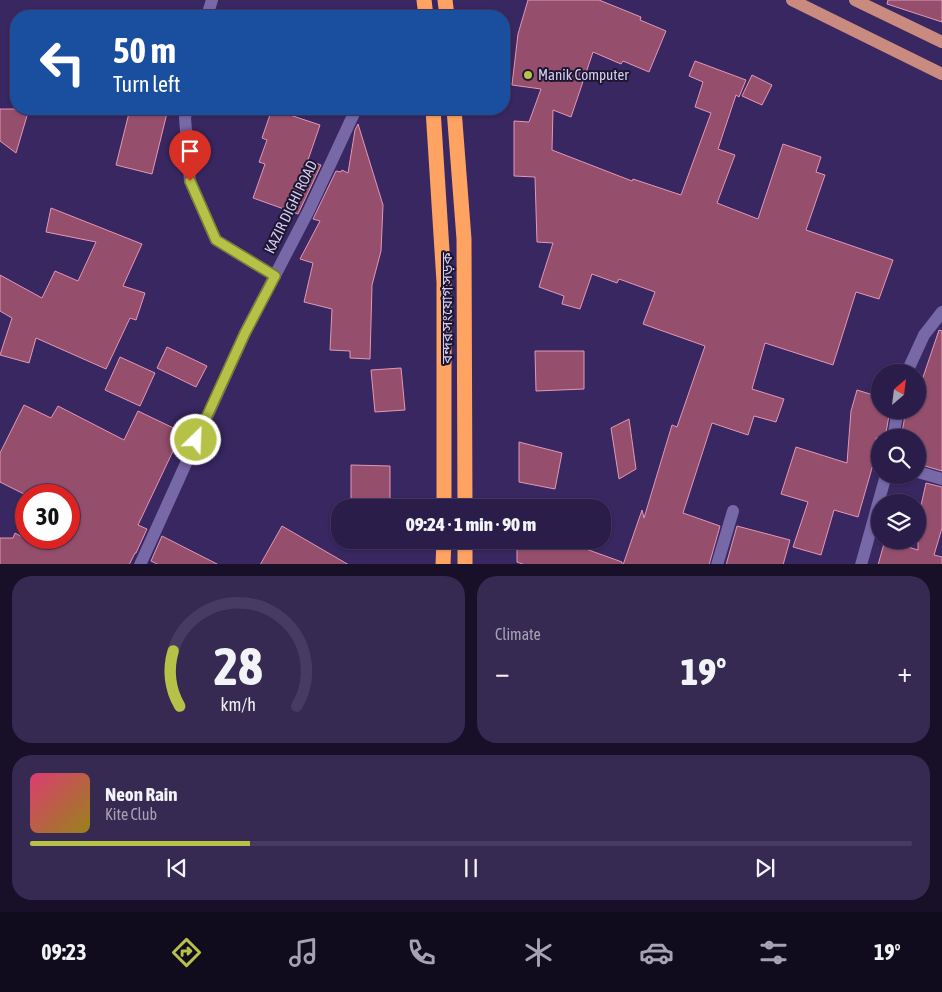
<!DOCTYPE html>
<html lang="en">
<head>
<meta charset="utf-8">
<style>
  body { margin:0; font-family:"Asap Condensed","Noto Sans Bengali",sans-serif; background:#362a53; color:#f1f3f6; height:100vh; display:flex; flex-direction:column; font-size:19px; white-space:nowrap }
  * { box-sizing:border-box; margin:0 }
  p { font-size:16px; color:#a5a2b4 }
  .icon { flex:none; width:28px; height:28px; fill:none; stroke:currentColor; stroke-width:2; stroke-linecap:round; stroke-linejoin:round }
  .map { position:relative; height:564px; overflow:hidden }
  .side { display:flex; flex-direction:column; gap:12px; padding:12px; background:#171028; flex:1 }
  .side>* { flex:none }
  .hud { position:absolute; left:10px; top:10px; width:500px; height:105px; border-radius:20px; box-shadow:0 1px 4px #0004,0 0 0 1px #463b61; background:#1a4fa0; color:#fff; overflow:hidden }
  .needle { width:32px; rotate:28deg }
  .controls { position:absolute; left:871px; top:364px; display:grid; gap:10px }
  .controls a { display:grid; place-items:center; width:55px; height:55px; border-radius:50%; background:#2a1d49; box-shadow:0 1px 4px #0004,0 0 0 1px #463b61; font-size:25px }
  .speed { position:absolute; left:15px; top:484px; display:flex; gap:10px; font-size:25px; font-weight:700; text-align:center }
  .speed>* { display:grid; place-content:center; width:65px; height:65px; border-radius:50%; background:#2a1d49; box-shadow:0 1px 4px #0004,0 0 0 1px #463b61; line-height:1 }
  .speed .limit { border:8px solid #d22; background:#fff; color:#111 }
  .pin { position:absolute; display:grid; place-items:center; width:42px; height:42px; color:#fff; margin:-51px -21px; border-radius:50% 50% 50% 0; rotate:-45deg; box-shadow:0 0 5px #0007 }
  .pin .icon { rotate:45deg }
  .me { position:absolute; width:55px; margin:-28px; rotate:24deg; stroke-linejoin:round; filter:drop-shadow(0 0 4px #0008) }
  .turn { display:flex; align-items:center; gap:18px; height:105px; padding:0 20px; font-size:22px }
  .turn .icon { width:65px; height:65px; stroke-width:2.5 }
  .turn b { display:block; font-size:35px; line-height:42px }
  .big { font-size:38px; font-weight:800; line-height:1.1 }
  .side .card { flex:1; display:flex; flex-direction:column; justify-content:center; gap:8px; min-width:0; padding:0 18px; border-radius:20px; background:#362a53 }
  .side .dial { align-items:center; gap:0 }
  .dial svg { height:130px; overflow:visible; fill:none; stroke:#463b61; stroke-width:7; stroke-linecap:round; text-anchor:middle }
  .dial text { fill:#f1f3f6; stroke:none }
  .song { display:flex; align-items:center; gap:15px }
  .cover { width:60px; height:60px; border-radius:8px; background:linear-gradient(135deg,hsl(340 70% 55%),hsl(50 70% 35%)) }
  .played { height:5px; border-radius:2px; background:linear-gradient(90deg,#b6c148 25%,#463b61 25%) }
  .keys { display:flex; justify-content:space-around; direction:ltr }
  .heat { display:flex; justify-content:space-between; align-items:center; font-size:28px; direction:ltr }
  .side .tiles { flex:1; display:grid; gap:12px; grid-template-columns:1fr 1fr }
  .card:last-child { grid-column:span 2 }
  .trip { position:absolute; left:331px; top:499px; width:280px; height:50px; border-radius:20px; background:#2a1d49; box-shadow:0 1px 4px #0004,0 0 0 1px #463b61; font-weight:800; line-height:50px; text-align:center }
  .tabs { display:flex; height:80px; justify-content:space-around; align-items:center; background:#110c1d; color:#a5a2b4 }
  .tabs .icon { width:35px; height:35px }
  .tabs .active { color:#b6c148 }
  .tabs b { font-size:22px; color:#f1f3f6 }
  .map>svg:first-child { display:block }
</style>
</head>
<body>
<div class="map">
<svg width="942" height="565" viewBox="0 0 942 565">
  <rect width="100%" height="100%" fill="#382761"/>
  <g fill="#954f6d" stroke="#e497b6">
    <polygon points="528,0 599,0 641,17 640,20 666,31 649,72 623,61 621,64 593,52 571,117 553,110 552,150 632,181 633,179 681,195 711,113 695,107 703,82 689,76 695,61 746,80 739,97 736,95 718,149 735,155 717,203 758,219 783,144 821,157 816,172 825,175 806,230 893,260 879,299 856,292 833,365 765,343 752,389 784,399 776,422 754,416 748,435 712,423 683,513 720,526 709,565 623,565 642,510 644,518 672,425 677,427 705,346 643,324 655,292 619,279 617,283 592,274 580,309 562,304 564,296 539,287 553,243 537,242 535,177 514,176 514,121 529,122 541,89 512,85 518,34"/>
    <polygon points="888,0 942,0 942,22 887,4"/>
    <polygon points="752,75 772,85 762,105 742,96"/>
    <polygon points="0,109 29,109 16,153 0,141"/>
    <polygon points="130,109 168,109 152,174 116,165"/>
    <polygon points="272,109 320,125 308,160 321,165 298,214 253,198 265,164 259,162 267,140 262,138"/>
    <polygon points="358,124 383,205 381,251 372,285 370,359 350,358 350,351 330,350 332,309 304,302 313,263 300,259 320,221 313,219 336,171 341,172 342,170 348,173 355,130"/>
    <polygon points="51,208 142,244 123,286 145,293 136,320 130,318 106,369 36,338 29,363 0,355 12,318 0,311 0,275 42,298 55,271 78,281 96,242 46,232"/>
    <polygon points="939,330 942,331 942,471 918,464 918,438 901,438 906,410 918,410 918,392"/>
    <polygon points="167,347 207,366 196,387 157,368"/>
    <polygon points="535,351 584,351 584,389 536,391"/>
    <polygon points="120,357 155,373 140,406 105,390"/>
    <polygon points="401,368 405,410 375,412 371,370"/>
    <polygon points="857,390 880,397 880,410 890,410 885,438 876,438 874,461 858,517 834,510 821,555 793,547 808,502 781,494 796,447 847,463 851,411"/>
    <polygon points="24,405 51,418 58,406 124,440 138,411 186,434 177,451 174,449 138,525 147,529 136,553 135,553 129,565 0,565 0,538 13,538 15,533 24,538 69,538 69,495 26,495 0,482 0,453"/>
    <polygon points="629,419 636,469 619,479 611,428"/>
    <polygon points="519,442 562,453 555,489 519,482"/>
    <polygon points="351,465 390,466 390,501 351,501"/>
    <polygon points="926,483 942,487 942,528 934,555 942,557 942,565 878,565 885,540 918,550 918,519"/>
    <polygon points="282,526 349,565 260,565"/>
    <polygon points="737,526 790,540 783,565 726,565"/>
    <polygon points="162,536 219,565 159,565 151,561"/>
    <polygon points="517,540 561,540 622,562 622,565 525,565 517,562"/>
  </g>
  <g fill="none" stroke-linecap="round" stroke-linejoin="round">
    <g stroke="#7768a8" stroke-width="12">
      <polyline points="207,16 212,0"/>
      <polyline points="187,109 185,118 190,181 216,240 275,276"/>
      <polyline points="907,372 924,335 942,312"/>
      <polyline points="893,438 898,410"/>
      <polyline points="918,472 942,479"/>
      <polyline points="140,565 245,333 309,210 356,109"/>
      <polyline points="717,565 733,511"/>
      <polyline points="861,565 886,475"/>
    </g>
    <g stroke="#c98b7f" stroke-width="12">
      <polyline points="792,0 942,74"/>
      <polyline points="855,0 942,42"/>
    </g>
    <g stroke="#ffa363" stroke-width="15">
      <polyline points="424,0 426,16"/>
      <polyline points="445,0 447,16"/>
      <polyline points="433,109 444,282 444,508"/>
      <polyline points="454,109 464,239 465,508"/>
      <polyline points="465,540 465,565"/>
      <polyline points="443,565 444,540"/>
    </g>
  </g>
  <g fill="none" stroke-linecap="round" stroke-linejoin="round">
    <defs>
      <polyline id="route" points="190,181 216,240 275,276 245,333 196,440"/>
    </defs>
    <use href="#route" stroke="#767d2f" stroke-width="12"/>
    <use href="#route" stroke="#b6c148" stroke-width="9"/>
  </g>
  <circle fill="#b6c148" stroke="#1d1630" stroke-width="2" cx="528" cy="75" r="5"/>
  <g text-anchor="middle" stroke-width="4" stroke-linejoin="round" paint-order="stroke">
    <g font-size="15" fill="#d4cdf1" stroke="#1d1630" text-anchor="start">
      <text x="538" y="80">Manik Computer</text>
    </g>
    <g font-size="15" fill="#d4cdf1" stroke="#1d1630">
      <text transform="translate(291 207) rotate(-64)" y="5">KAZIR DIGHI ROAD</text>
      <text transform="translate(447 308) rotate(-90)" y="5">বন্দর সংযোগ সড়ক</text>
    </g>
  </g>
</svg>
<div class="controls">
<a><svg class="needle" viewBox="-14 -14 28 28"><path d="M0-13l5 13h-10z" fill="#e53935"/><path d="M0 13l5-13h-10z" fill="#a5a2b4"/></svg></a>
<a><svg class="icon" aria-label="search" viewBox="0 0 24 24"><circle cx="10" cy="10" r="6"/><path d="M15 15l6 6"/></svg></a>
<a><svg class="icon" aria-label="layers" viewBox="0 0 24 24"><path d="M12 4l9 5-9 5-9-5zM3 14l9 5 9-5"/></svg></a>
</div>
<div class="speed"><div class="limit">30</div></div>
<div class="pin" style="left:190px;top:181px;background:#d93025"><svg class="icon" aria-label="arrive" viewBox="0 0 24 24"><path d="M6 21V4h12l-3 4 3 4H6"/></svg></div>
<svg class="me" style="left:196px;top:440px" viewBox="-20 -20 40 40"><circle r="17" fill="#b6c148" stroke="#fff" stroke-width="3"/><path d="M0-11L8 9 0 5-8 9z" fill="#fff"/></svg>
<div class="trip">09:24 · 1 min · 90 m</div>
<div class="hud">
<div class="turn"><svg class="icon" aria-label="left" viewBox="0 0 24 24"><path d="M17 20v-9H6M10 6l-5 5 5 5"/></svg><div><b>50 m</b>Turn left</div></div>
</div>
</div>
<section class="side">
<div class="tiles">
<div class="card dial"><svg viewBox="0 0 100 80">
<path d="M14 69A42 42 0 1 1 86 69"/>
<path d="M14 69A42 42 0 0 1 10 35" stroke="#b6c148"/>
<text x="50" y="56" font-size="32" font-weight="700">28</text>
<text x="50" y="72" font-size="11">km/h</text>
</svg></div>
<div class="card"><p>Climate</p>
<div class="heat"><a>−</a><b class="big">19°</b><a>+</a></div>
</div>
<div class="card">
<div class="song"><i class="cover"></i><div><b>Neon Rain</b><p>Kite Club</p></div></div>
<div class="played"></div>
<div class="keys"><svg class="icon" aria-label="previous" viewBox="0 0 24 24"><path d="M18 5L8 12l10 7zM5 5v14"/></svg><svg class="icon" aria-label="pause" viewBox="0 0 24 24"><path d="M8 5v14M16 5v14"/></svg><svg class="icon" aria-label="next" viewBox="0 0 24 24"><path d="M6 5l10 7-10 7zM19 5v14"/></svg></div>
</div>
</div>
</section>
<nav class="tabs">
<b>09:23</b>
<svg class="icon active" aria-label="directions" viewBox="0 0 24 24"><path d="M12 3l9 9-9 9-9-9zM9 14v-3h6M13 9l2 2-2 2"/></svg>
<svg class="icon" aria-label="music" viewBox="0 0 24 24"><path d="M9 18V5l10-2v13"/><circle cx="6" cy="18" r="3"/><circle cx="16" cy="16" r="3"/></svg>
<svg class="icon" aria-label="phone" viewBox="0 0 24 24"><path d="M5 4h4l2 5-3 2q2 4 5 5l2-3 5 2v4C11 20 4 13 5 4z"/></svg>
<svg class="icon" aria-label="climate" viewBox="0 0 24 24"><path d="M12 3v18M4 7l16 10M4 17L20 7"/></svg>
<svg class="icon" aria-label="car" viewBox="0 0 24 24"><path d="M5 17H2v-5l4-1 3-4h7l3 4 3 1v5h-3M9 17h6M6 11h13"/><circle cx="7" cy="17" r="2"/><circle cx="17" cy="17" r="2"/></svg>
<svg class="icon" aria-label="filters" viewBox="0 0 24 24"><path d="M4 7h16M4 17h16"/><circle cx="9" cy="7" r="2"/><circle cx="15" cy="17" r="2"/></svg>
<b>19°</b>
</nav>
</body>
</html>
